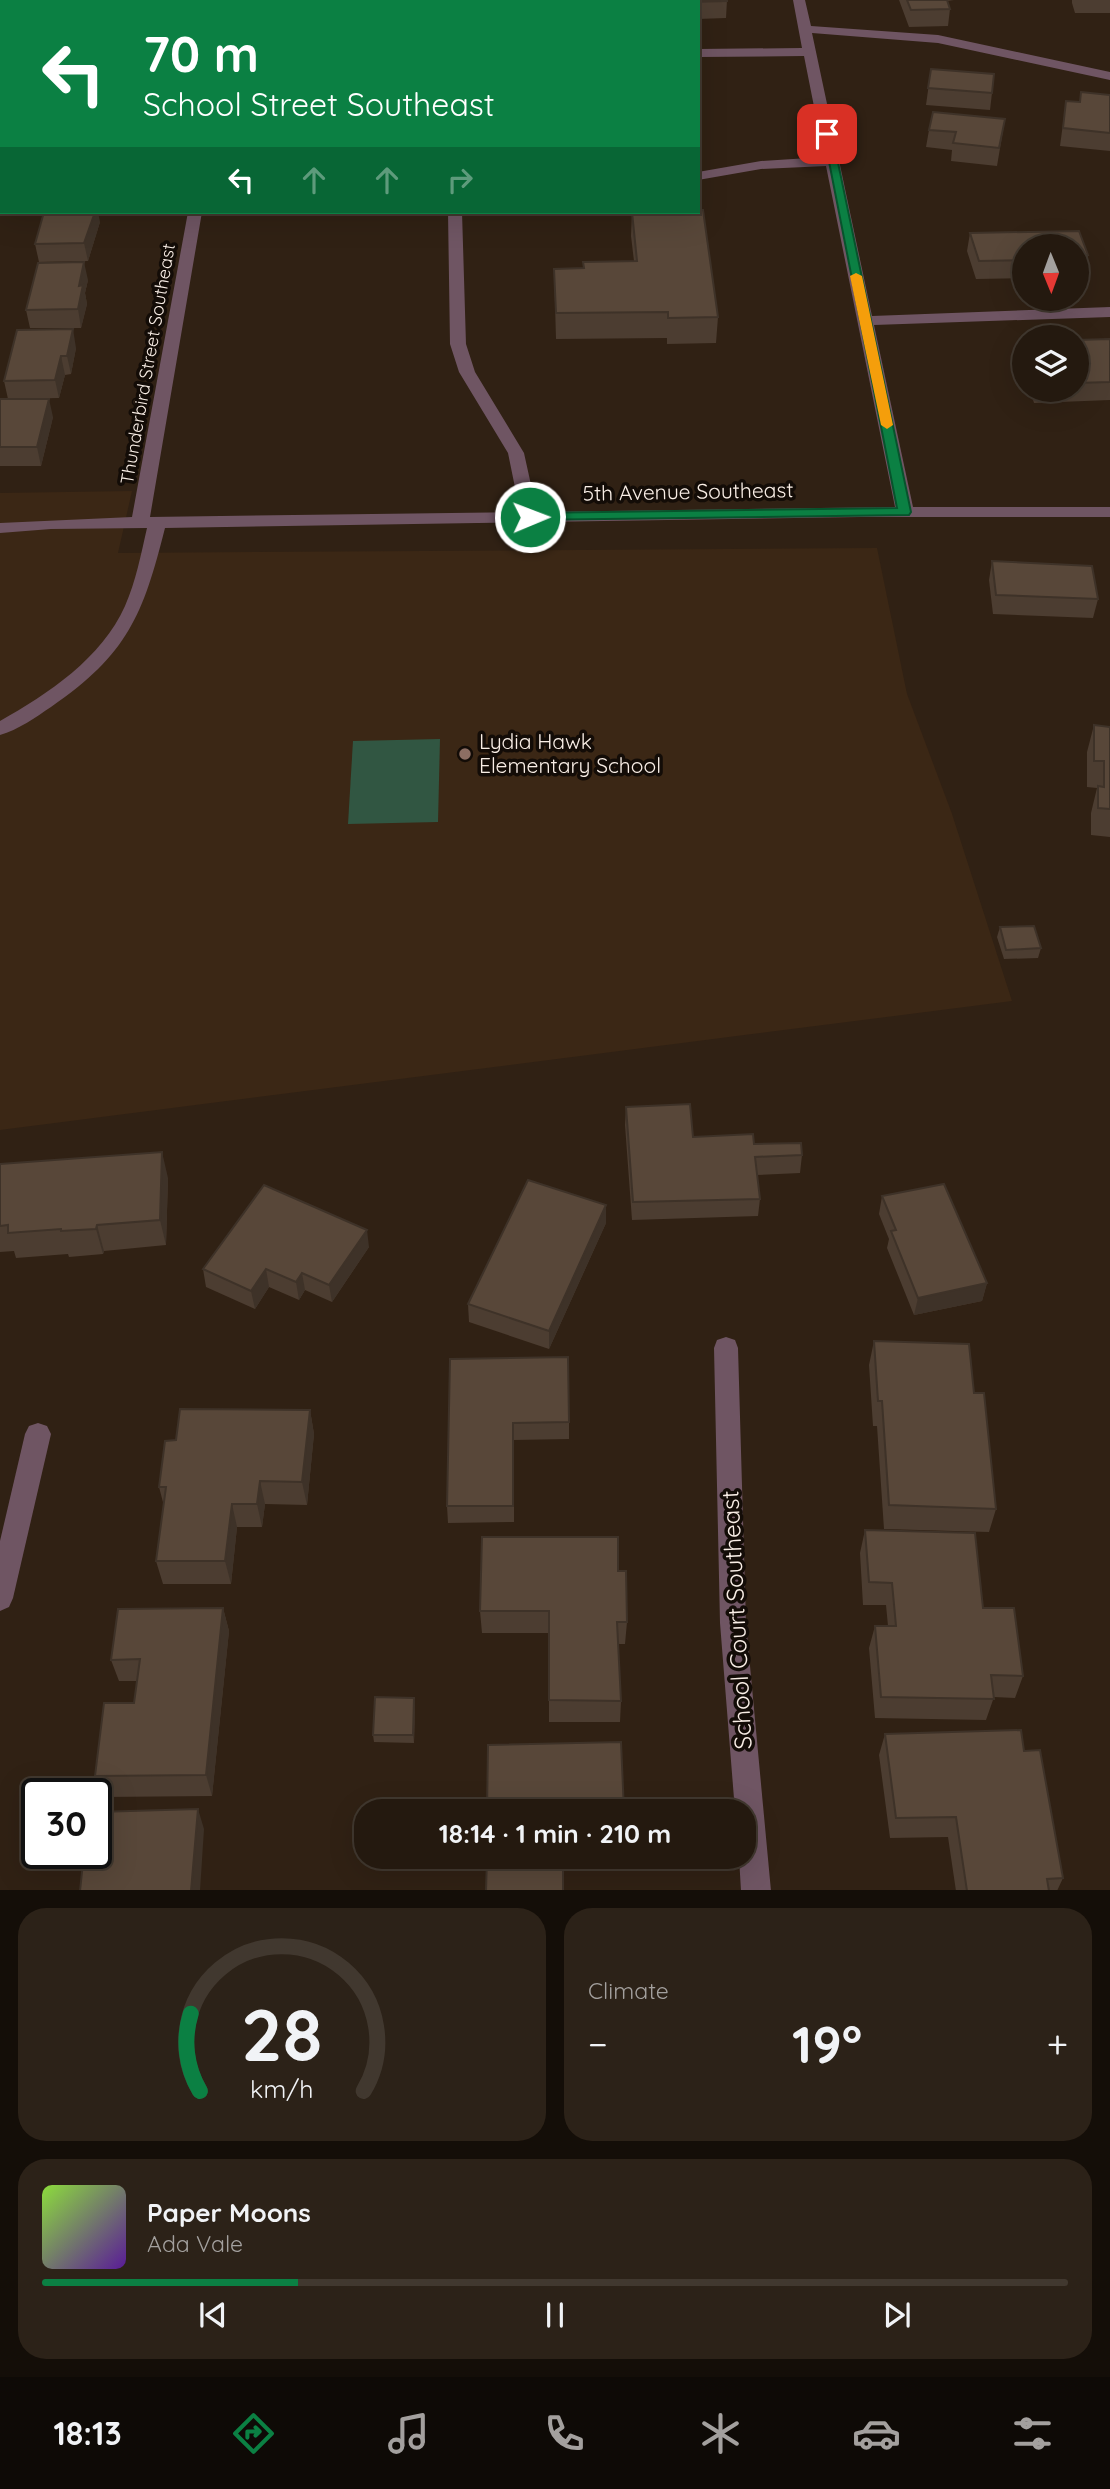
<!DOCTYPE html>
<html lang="en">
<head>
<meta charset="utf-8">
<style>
  body { margin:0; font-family:Quicksand,sans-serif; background:#2c2218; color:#f1f3f6; height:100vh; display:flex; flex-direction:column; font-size:26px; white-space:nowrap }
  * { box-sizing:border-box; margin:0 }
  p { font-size:23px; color:#a3a09e }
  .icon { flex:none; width:38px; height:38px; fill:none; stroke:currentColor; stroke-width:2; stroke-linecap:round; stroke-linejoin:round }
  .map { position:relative; height:1890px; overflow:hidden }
  .panel { display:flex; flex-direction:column; gap:18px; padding:18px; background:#140e08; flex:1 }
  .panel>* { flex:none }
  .guide { position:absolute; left:0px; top:0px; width:700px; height:214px; box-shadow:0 7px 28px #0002,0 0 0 2px #41382f; background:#0b8043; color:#fff; overflow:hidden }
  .needle { width:46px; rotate:179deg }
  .tools { position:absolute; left:1012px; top:234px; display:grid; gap:14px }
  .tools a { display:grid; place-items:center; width:77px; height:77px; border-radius:50%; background:#24190f; box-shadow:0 7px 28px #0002,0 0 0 2px #41382f; font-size:35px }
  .speed { position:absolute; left:21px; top:1778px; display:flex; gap:14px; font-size:35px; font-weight:700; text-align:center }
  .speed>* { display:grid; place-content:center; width:91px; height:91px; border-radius:50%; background:#24190f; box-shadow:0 7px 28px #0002,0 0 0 2px #41382f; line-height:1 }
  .speed .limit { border:4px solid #111; border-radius:10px; background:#fff; color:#111 }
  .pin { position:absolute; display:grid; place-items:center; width:60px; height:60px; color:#fff; margin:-30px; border-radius:14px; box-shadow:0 4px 10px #0006 }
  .me { position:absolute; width:77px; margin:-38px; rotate:89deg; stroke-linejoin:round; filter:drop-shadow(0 0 5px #0008) }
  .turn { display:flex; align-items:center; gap:24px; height:147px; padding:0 28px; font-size:32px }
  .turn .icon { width:91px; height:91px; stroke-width:2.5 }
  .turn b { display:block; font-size:49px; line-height:60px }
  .lanes { display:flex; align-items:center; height:66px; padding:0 28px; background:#0003; justify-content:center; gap:35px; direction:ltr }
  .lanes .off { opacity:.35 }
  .big { font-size:52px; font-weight:700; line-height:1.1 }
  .panel .card { flex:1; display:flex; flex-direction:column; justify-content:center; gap:10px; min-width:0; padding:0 24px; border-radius:28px; background:#2c2218 }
  .panel .dial { align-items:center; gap:0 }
  .dial svg { height:182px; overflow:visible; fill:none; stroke:#41382f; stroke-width:7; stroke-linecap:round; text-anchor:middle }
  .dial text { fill:#f1f3f6; stroke:none }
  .song { display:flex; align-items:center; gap:21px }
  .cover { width:84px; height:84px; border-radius:10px; background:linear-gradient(135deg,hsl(90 70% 55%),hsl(270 70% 35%)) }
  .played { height:7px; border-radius:4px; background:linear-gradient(90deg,#0b8043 25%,#41382f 25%) }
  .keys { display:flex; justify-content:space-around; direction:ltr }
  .heat { display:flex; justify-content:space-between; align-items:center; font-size:38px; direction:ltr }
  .panel .tiles { flex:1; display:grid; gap:18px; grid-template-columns:1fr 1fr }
  .card:last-child { grid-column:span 2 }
  .trip { position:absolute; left:354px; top:1799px; width:402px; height:70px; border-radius:28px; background:#24190f; box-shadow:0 7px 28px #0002,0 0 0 2px #41382f; font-weight:700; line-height:70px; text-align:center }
  .dock { display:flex; height:112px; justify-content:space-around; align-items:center; background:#0e0a06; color:#a3a09e }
  .dock .icon { width:49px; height:49px }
  .dock .current { color:#0b8043 }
  .dock b { font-size:32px; color:#f1f3f6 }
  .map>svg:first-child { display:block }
</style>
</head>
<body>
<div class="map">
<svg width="1110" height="1891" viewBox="0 0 1110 1891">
  <rect width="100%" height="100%" fill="#302114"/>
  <polygon fill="#3b2715" points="132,491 118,553 877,548 907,694 952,814 1012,1001 0,1130 0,493"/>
  <polygon fill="#315642" points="440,739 438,822 348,824 353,741"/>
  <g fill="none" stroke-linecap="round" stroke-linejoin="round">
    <g fill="#6f5563" fill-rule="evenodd">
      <path d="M 793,0 L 805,0 L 811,26 L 938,35 L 1110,72 L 1110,80 L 938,43 L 812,33 L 872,316 L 1110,307 L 1110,317 L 874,325 L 913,507 L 1110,507 L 1110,517 L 861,517 L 165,528 C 143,615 128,654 51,707 C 36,717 18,730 0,735 L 0,721 C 48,694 102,658 125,606 C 136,581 141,554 147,528 L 51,529 L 0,533 L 0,523 L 132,517 L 188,212 L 202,212 L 150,517 L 520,512 L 508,453 L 459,372 L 450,344 L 448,212 L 462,212 L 466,344 L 475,372 L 524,453 L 537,512 L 895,507 L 826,166 L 761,169 L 698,180 L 698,172 L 761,161 L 824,157 L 804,56 L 698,57 L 698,49 L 802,48 Z"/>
      <rect x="0" y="54" width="2" height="8"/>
      <polygon points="726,1337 735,1340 738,1348 746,1623 771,1891 741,1891 739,1857 744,1857 744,1811 735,1811 720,1623 714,1348 717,1340"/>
      <polygon points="38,1423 47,1426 51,1434 13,1598 9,1607 0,1611 0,1541 25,1434 29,1426"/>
    </g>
  </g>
  <g fill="#4c3d31">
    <polygon points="516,0 517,2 434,1"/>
    <rect x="533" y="0" width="86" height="2"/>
    <polygon points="638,0 727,0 726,18 698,19 698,2 638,2"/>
    <polygon points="899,0 954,0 947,1 950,9 948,26 909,27"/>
    <polygon points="1072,0 1110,0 1110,13 1075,13 1072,3"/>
    <polygon points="931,69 992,93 990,110 926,105"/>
    <rect x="0" y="85" width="2" height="38"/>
    <polygon points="1081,92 1110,95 1110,151 1060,146 1066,101 1080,102"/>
    <polygon points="1005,119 997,166 951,161 952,150 926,147 929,130"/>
    <polygon points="632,212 718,317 716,343 667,344 667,338 556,339 554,269 583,268 583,262 634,261 631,236"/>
    <polygon points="100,222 88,261 39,262 35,244"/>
    <polygon points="1079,231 1088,255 1084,273 1076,274 1076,247 1024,247 1024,278 976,279 967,251 970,233"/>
    <polygon points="88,280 85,293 87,304 81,328 30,328 26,310"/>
    <polygon points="1110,339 1110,400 1034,403 1030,390 1076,390 1076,340"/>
    <polygon points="1023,343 1024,343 1024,374 1019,361"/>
    <polygon points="76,348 71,374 65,375 59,398 8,399 4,381"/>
    <polygon points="0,399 53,417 41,466 0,466"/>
    <polygon points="992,561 1098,599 1093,618 993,614 989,580"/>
    <polygon points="1094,725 1110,727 1110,837 1091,835 1091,813 1097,788 1087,787 1087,752"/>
    <polygon points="1000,927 1041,948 1038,958 1004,959 997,937"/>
    <polygon points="626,1107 693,1137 754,1144 802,1155 800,1173 757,1175 760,1199 758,1216 632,1220 625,1125"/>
    <polygon points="0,1164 168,1178 166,1245 104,1251 103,1254 69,1257 68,1254 16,1258 14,1251 0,1252"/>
    <polygon points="882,1196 987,1283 982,1301 914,1315 887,1248 889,1239 879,1214"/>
    <polygon points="606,1223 549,1349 469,1322 468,1304"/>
    <polygon points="369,1247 332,1302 305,1290 299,1300 269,1287 255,1309 206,1287 203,1269"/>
    <polygon points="874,1341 996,1509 989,1532 884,1529 877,1426 873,1426 869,1365"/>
    <polygon points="450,1359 569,1422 569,1439 514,1440 514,1522 448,1523 447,1506"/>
    <polygon points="310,1410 314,1434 307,1505 265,1504 262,1527 237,1527 231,1584 163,1584 156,1561 164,1506 159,1487 176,1440"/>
    <polygon points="865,1530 983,1608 1023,1676 1015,1698 994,1697 986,1720 875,1718 869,1648 875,1626 888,1626 886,1605 863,1605 860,1553"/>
    <polygon points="618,1571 627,1622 625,1644 618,1644 621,1701 620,1722 549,1722 549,1633 482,1633 480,1611"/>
    <polygon points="223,1608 229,1631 212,1796 103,1797 95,1776 134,1703 137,1681 119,1681 111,1660"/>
    <polygon points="415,1705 414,1743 374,1742 373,1735"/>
    <polygon points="885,1734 1063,1878 1057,1891 956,1891 948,1837 890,1838 879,1755"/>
  </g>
  <g fill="#3e3228">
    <polygon points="95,212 98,212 100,222 88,261 84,243"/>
    <polygon points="84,262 88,280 85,293 87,304 81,328 78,309 79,286"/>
    <polygon points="73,329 76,348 71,374 67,356"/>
    <polygon points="61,356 65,375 59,398 55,380"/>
    <polygon points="49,399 53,417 41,466 37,447"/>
    <polygon points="162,1152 168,1178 166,1245 160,1220"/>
    <polygon points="606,1205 606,1223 549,1349 549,1331"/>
    <polygon points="97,1225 104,1251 103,1254 96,1229"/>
    <polygon points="367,1230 369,1247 332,1302 329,1285"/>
    <polygon points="266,1269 269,1287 255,1309 251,1291"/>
    <polygon points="302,1273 305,1290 299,1300 296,1282"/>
    <polygon points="987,1283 982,1301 914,1315 918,1298"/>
    <polygon points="310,1410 314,1434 307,1505 302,1482"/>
    <polygon points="260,1481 265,1504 262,1527 257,1504"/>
    <polygon points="232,1504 237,1527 231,1584 225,1561"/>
    <polygon points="223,1608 229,1631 212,1796 206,1775"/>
    <polygon points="414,1698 415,1705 414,1743 413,1735"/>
    <polygon points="198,1809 204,1829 200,1891 191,1891"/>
  </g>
  <g fill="#584739" stroke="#3e3228" stroke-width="2">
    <polygon points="24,0 89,0 88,2 23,2"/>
    <polygon points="116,0 209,0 208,2 116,2"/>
    <rect x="231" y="0" width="75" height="2"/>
    <rect x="330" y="0" width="82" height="2"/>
    <polygon points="435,0 516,0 517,2 480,2 480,0 434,1"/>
    <rect x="533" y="0" width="45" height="2"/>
    <rect x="639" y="0" width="32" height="2"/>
    <polygon points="690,0 727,0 727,1 690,2"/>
    <polygon points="907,0 947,0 950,9 911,10"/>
    <polygon points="931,69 994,74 992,93 928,88"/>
    <rect x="0" y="85" width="2" height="21"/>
    <polygon points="1081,92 1110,95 1110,133 1063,128 1066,101 1080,102"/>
    <polygon points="933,112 1005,119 999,148 953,143 956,132 929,130"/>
    <polygon points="698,210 703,210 718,317 668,318 668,312 556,313 554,269 584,268 583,262 637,261 632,212 698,212"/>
    <polygon points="44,212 95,212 84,243 35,244"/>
    <polygon points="1079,231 1088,255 1076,256 1076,247 1024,247 1024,260 979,261 970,233"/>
    <polygon points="84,262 79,286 83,285 78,309 26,310 38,263"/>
    <polygon points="73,329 67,356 61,356 55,380 4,381 17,330"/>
    <polygon points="1110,339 1110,382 1076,383 1076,340"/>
    <polygon points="0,399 49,399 37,447 0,447"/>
    <polygon points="992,561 1092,566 1098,599 996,595"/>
    <polygon points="1094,725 1110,727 1110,809 1098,808 1098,786 1104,787 1104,761 1094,761"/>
    <polygon points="1034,926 1041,948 1006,950 1000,927"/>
    <polygon points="690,1104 693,1137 753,1134 754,1144 801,1143 802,1155 755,1157 760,1199 633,1202 626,1107"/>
    <polygon points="162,1152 160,1220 97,1225 96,1229 61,1231 61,1229 8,1233 8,1225 0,1226 0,1164"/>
    <polygon points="528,1180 606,1205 549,1331 468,1304"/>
    <polygon points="944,1184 987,1283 918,1298 891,1231 896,1230 882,1196"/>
    <polygon points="264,1185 367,1230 329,1285 302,1273 296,1282 266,1269 251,1291 203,1269"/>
    <polygon points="874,1341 969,1344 974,1393 984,1393 996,1509 889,1505 882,1401 878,1401"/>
    <polygon points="568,1357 569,1422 513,1423 513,1506 447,1506 450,1359"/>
    <polygon points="180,1409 310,1410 302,1482 260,1481 257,1504 232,1504 225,1561 156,1561 166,1487 159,1487 165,1441 176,1440"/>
    <polygon points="865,1530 975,1533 983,1608 1014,1608 1023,1676 991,1675 994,1699 881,1697 875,1626 896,1626 892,1583 869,1582"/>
    <polygon points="482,1537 618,1537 618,1571 626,1571 627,1622 617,1622 621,1701 549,1700 549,1611 480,1611"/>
    <polygon points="223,1608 206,1775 95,1776 104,1703 134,1703 140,1659 111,1660 118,1609"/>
    <polygon points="375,1697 414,1698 413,1735 373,1735"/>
    <polygon points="1021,1730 1024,1751 1040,1750 1063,1878 1047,1879 1049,1891 967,1891 956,1817 896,1818 885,1734"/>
    <polygon points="621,1742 624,1811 487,1811 488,1745"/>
    <polygon points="198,1809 191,1891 80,1891 84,1853 96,1853 96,1812"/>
    <polygon points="487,1857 563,1857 563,1891 486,1891"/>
  </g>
  <polygon fill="#0b8043" stroke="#07532c" stroke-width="2" points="823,131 832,134 911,512 909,515 525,520 525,514 530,513 897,508"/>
  <polygon fill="#f59e0b" points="856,273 862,276 893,425 887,429 881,425 850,276"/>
  <circle fill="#8d6e63" stroke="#130c07" stroke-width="2.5" cx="465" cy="754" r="7"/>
  <g text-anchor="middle" stroke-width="7" stroke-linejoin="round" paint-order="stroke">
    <g font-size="18" fill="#f9eee6" stroke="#130c07">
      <text transform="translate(148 364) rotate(-80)" y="6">Thunderbird Street Southeast</text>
    </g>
    <g font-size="21" fill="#f9eee6" stroke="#130c07">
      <text transform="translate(688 492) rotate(-1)" y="7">5th Avenue Southeast</text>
    </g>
    <g font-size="21" fill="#f9eee6" stroke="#130c07" text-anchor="start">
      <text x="479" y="749">Lydia Hawk<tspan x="479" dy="24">Elementary School</tspan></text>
    </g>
    <g font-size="24" fill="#f9eee6" stroke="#130c07">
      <text transform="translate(737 1620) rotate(-93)" y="8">School Court Southeast</text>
    </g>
  </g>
</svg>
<div class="tools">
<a><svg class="needle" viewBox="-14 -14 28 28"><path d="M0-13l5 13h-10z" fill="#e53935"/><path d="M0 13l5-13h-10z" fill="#a3a09e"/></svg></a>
<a><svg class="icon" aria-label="layers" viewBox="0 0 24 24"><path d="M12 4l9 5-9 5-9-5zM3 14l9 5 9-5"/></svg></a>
</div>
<div class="speed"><div class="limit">30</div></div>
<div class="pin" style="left:827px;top:134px;background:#d93025"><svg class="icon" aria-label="arrive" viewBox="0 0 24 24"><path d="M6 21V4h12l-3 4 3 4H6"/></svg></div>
<svg class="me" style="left:530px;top:517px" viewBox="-20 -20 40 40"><circle r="17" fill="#0b8043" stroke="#fff" stroke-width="3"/><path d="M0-11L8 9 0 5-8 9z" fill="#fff"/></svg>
<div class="trip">18:14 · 1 min · 210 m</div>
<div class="guide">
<div class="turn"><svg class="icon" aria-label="left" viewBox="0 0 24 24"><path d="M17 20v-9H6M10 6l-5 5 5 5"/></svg><div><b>70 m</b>School Street Southeast</div></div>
<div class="lanes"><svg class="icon" aria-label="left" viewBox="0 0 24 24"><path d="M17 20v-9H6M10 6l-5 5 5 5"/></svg><svg class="icon off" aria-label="ahead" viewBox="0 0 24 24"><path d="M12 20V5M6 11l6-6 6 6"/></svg><svg class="icon off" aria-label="ahead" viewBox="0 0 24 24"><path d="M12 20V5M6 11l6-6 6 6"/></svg><svg class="icon off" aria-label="right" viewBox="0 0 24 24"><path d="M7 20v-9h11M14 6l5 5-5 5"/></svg></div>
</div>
</div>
<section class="panel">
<div class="tiles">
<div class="card dial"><svg viewBox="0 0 100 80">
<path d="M14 69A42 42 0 1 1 86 69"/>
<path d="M14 69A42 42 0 0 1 10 35" stroke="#0b8043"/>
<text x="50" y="56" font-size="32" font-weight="700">28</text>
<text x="50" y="72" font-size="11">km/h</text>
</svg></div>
<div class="card"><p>Climate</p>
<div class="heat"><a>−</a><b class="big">19°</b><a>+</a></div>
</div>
<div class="card">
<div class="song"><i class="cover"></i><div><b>Paper Moons</b><p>Ada Vale</p></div></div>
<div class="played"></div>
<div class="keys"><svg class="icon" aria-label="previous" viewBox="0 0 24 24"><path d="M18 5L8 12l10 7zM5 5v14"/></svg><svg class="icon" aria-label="pause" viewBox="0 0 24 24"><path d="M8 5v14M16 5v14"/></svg><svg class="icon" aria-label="next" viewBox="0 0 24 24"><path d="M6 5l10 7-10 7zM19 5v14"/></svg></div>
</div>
</div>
</section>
<nav class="dock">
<b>18:13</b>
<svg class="icon current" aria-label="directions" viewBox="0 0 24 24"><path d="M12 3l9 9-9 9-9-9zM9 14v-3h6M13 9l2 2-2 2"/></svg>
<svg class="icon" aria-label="music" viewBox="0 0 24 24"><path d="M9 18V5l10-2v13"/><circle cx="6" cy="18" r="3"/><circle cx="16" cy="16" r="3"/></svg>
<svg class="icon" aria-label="phone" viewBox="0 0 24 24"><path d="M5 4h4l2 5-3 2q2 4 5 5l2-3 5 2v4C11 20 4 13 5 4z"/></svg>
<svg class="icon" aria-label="climate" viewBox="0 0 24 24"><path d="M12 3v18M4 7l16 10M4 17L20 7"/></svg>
<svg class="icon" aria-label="car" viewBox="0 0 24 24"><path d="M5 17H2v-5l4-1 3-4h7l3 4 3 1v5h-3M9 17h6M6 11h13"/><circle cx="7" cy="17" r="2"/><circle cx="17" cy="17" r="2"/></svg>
<svg class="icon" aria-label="filters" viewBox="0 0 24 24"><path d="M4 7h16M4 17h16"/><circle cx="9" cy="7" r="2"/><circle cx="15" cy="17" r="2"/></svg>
</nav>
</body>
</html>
